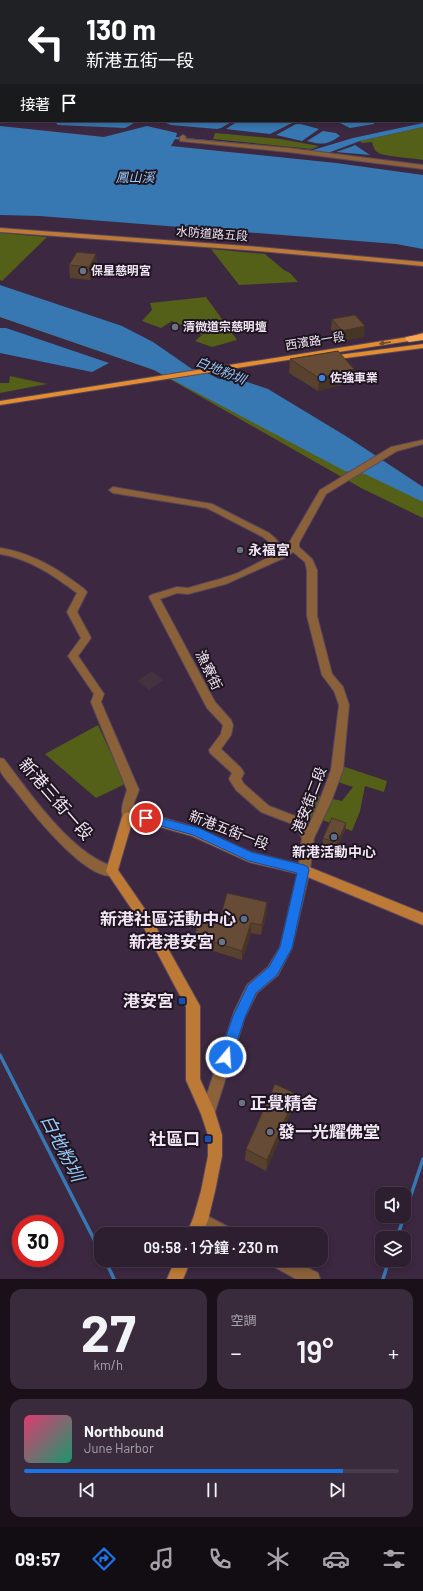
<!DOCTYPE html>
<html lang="zh-TW">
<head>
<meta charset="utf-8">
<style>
  body { margin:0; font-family:Barlow,"Noto Sans TC",sans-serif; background:#392b3c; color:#f1f3f6; height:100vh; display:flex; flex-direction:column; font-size:15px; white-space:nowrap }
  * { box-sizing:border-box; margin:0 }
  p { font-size:13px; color:#a7a2ab }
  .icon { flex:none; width:22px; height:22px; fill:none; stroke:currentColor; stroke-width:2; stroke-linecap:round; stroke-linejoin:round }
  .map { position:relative; height:1279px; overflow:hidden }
  .side { display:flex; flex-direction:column; gap:10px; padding:10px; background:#19101a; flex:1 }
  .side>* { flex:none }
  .hud { position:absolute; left:0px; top:0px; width:423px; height:122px; box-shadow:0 2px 6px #0003,0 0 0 1px #483c4c; background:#202124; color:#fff; overflow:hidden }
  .controls { position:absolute; left:375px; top:1187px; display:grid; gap:8px }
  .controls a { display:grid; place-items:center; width:36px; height:36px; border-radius:8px; background:#2d1e30; box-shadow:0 2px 6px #0003,0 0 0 1px #483c4c; font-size:20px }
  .speed { position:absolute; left:12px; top:1215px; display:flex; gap:8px; font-size:20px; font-weight:700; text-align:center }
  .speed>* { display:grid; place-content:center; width:52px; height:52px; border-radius:50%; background:#2d1e30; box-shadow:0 2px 6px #0003,0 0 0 1px #483c4c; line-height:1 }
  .speed .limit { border:6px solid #d22; background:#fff; color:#111 }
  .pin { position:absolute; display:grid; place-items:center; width:34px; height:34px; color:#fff; margin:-17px; border:2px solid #fff; border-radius:50%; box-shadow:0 1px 4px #0007 }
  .me { position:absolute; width:44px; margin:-22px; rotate:18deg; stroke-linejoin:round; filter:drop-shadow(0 0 3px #0008) }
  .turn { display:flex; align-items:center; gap:14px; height:84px; padding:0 20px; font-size:18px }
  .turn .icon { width:52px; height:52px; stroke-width:2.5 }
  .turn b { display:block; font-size:28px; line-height:34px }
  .then { display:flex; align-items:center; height:38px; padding:0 20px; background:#0003; gap:8px; font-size:15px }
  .big { font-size:30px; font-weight:600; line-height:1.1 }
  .side .widget { flex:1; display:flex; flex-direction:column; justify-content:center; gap:6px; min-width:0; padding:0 14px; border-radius:12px; background:#392b3c }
  .side .dial { align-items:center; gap:0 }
  .dial b { font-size:52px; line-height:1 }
  .song { display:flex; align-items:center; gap:12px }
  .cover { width:48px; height:48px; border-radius:6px; background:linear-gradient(135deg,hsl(340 70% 55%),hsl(160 70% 35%)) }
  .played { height:4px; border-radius:2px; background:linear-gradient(90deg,#1a73e8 85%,#483c4c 85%) }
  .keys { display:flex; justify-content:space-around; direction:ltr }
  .heat { display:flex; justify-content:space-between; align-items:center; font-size:22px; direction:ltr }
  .side .tiles { flex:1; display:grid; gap:10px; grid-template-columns:1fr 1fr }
  .widget:last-child { grid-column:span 2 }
  .trip { position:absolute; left:94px; top:1227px; width:234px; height:40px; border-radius:12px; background:#2d1e30; box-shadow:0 2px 6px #0003,0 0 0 1px #483c4c; font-weight:600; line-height:40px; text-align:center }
  .dock { display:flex; height:64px; justify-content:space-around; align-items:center; background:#120c13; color:#a7a2ab }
  .dock .icon { width:28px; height:28px }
  .dock .active { color:#1a73e8 }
  .dock b { font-size:18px; color:#f1f3f6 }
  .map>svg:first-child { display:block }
</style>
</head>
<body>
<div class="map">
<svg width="423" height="1279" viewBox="0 0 423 1279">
  <rect width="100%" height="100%" fill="#3c2840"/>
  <polygon fill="#42333f" points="152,671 163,680 149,690 137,681"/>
  <g fill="#545f17">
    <polygon points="255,0 423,0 423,12 422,1 247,1"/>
    <path d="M 423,127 L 423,160 C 415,158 380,157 376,151 C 374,149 373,145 372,142 L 362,143 L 360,141 Z"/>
    <polygon points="215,133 280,139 319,146 312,149 213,139"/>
    <polygon points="0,233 47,237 2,281 0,280"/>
    <polygon points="211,249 265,254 284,270 290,273 298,282 239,285"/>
    <polygon points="206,297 237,340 212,347 195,341 202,335 172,321 161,328 142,321 152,310 150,303"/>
    <polygon points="0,302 37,308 423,494 423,518 361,488 154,370 0,317"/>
    <polygon points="10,376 47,384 0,393 0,383 9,383"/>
    <polygon points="98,725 125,784 96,798 45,754"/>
    <polygon points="342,766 387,781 384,792 365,786 360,811 352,831 317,818 308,838 299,831 313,795 342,801 353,787 338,782"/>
  </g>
  <g fill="#3778b2">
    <polygon points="60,121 135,121 136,122 125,128 58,125 56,123"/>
    <polygon points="167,121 233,121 221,128 217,129 171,125 166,123"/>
    <polygon points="238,121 296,121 270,134 226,129"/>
    <polygon points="336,121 374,121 374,124 350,128"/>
    <polygon points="423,123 423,127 360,141 328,153 423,165 175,139 171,146 336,163 423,175 423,249 396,244 40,216 0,215 0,126 104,137 147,126 177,133 176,137 313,150 353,138"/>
    <polygon points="296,124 301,124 319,129 302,141 276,135"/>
    <path d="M 323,131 L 336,133 L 340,136 C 327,145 322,145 307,141 Z"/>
    <polygon points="355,145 370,155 336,152 353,146"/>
    <polygon points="0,285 122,326 153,342 192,369 201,370 219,379 233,377 268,389 349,438 423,487 423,502 365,474 345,471 154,370 0,317"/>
    <polygon points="0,328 6,328 109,363 92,372 0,353"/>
  </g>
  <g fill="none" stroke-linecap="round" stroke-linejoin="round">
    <g stroke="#3778b2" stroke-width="3.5">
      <polyline points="0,1055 101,1253"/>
      <polyline points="404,1216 423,1159"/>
      <polyline points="397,1238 404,1216"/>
      <polyline points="105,1260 114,1279"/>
      <polyline points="383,1279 389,1260"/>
    </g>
    <defs>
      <g id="street">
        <polygon points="183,135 186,137 185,139 288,148 423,165 423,169 288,152 180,141 180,137"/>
        <path d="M 423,440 L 423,444 L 397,451 L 326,494 L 299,543 L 299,547 L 312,559 L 317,570 L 317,616 L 332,674 L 343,687 L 349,705 L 343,770 L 331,802 L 314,838 L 310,870 L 292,948 L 278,975 L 257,993 L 245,1017 L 215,1112 L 213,1117 L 208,1119 L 203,1117 L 201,1112 L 234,1012 L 247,985 L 268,967 L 280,947 L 298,870 L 302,838 L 295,825 L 261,812 L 236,790 L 229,779 L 232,773 L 210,753 L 209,750 L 221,734 L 223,725 L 207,708 L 149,597 L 151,595 L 177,587 L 188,588 L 220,579 L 238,573 L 277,553 L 269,542 L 263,537 L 207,508 L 113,493 L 109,490 L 113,487 L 212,504 L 269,533 L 275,538 L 284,549 L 289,547 L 289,543 L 320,490 L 391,447 ZM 293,552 L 305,562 L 307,570 L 307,616 L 322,675 L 334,691 L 339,705 L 331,770 L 319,802 L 308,827 L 303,819 L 269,806 L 244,784 L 241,779 L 244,773 L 241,768 L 221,749 L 231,735 L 233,725 L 231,720 L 215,702 L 160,599 L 177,593 L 188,594 L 226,584 L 286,557 Z"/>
        <path d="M 0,548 C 27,552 50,564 72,580 C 77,584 83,587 87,592 L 77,612 L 91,638 L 78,656 L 104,694 L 101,702 L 139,790 L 134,803 L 134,817 L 132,820 L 128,822 L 124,820 C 119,811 124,799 127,790 L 91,702 L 94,694 L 68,656 L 81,638 L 67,612 L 77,593 C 53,575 30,559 0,554 Z"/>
        <path d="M 0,758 L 4,759 C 28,791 65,844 102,862 C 106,864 111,866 116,867 L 118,871 L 116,875 C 88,885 30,810 14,789 C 10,784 2,776 0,770 C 0,766 0,761 0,758 Z"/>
        <path d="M 200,1212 L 232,1229 L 235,1234 C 220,1234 199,1236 192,1220 L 195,1215 Z"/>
        <polygon points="268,1260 292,1260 318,1273 320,1279 296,1279 271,1265"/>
      </g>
      <g id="secondary">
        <polygon points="0,228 259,247 423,262 423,266 259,251 0,232"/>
        <polygon points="128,812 146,813 195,827 251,852 304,865 423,913 423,925 303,875 249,862 192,836 146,823 132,822 118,870 151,918 200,1006 200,1079 215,1112 222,1135 222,1156 215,1191 208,1220 202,1234 186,1234 193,1219 201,1191 208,1156 208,1135 201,1114 186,1080 186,1007 143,926 106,871 122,817 124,814"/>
        <polygon points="175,1260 191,1260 183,1279 167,1279"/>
      </g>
      <g id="primary">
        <polygon points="423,333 423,337 409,341 0,405 0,401 408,337"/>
        <polygon points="423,344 423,348 338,359 334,357 338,355"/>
      </g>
      <polygon id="highway" points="423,334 423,340 409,342 405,339 406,337"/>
    </defs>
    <use href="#street" stroke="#59465d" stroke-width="2"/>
    <use href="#secondary" stroke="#59465d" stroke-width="2"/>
    <use href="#primary" stroke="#59465d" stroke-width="2"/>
    <use href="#highway" stroke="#59465d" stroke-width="2"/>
    <use href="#street" fill="#8a6139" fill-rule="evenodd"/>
    <use href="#secondary" fill="#bc7a36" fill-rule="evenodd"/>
    <use href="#primary" fill="#e38d2f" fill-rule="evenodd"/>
    <use href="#highway" fill="#f8a554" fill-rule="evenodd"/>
  </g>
  <g fill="#58412e">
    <polygon points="96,254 97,267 90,280 70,278 69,265"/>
    <polygon points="332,319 364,337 341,341 331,329"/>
    <polygon points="290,359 354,369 352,382 318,391 289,373"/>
    <polygon points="346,823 345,830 336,850 322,845 323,838"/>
    <polygon points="267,902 267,912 261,935 251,933 242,960 194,945 194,936"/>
    <polygon points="294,1105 266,1171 245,1160 246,1149"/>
  </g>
  <g fill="#473526">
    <polygon points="96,254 97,267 90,280 89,267"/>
    <polygon points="365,326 364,337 341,341 342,331"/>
    <polygon points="354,369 352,382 318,391 319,378"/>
    <polygon points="346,823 345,830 336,850 337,843"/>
    <polygon points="267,902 267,912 261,935 262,925"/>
    <polygon points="251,923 251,933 242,960 242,951"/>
    <polygon points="296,1094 294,1105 266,1171 267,1160"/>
  </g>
  <g fill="#664c36" stroke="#473526">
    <polygon points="77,252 96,254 89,267 69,265"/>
    <polygon points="355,315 365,326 342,331 332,319"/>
    <polygon points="338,351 354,369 319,378 290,359"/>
    <polygon points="332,818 346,823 337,843 323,838"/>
    <polygon points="227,893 267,902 262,925 251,923 242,951 194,936 202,914 220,919"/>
    <polygon points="275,1084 296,1094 267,1160 246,1149"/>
  </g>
  <defs><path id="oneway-solid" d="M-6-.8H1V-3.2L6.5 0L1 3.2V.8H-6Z"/></defs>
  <use fill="#774b27" href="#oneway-solid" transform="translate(385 343) rotate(171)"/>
  <polygon fill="#1a73e8" stroke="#114b97" points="146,814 199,828 251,852 304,865 308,867 309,870 292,948 277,975 256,993 245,1017 230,1062 226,1063 221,1062 219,1057 233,1016 248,985 269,967 280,947 297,873 249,861 193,835 143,821 141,818 143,815"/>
  <g fill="#6b7280" stroke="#1e1520" stroke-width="1.5">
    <circle cx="83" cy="271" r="4"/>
    <circle cx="175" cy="327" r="4"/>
    <circle cx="240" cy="550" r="4"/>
    <circle cx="222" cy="942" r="4"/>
    <circle cx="242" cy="1103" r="4"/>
    <circle cx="270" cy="1132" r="4"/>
  </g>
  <circle fill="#3f7fe0" stroke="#1e1520" stroke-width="1.5" cx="322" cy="378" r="4"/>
  <g fill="#5c6f8a" stroke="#1e1520" stroke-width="1.5">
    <circle cx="334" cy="837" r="4"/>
    <circle cx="244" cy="919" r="4"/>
  </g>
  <g fill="#1a4fb4" stroke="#1e1520" stroke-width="1.5">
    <rect x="178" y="997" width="8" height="8" rx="2"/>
    <rect x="204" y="1135" width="8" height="8" rx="2"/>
  </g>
  <g text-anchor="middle" stroke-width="4" stroke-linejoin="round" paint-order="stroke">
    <g font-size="12" fill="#f1e4f4" stroke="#1e1520">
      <text transform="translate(212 234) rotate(4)" y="4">水防道路五段</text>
      <text transform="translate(315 341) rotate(-9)" y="4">西濱路一段</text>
    </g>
    <g font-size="12" font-weight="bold" fill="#f1e4f4" stroke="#1e1520" text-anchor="start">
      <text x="91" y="275">保星慈明宮</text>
      <text x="183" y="331">清微道宗慈明壇</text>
      <text x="330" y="382">佐強車業</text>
    </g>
    <g font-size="13" font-style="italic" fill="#98c9f9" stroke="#1e1520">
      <text x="135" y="182">鳳山溪</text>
      <text transform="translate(221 370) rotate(22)" y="5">白地粉圳</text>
    </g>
    <g font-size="14" font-weight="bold" fill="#f1e4f4" stroke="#1e1520" text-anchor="start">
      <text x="248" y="555">永福宮</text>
      <text x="334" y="857" text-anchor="middle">新港活動中心</text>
    </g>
    <g font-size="14" fill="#f1e4f4" stroke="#1e1520">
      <text transform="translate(209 670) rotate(64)" y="5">漁寮街</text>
      <text transform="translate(309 800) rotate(-69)" y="5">港安街二段</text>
      <text transform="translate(229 830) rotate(21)" y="5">新港五街一段</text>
    </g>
    <g font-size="17" fill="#f1e4f4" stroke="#1e1520">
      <text transform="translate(56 799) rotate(49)" y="6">新港三街一段</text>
    </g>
    <g font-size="17" font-weight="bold" fill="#f1e4f4" stroke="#1e1520" text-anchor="end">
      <text x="236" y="925">新港社區活動中心</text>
      <text x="214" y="948">新港港安宮</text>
      <text x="174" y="1007">港安宮</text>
      <text x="250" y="1109" text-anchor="start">正覺精舍</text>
      <text x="278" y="1138" text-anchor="start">發一光耀佛堂</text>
      <text x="200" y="1145">社區口</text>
    </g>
    <g font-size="18" font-style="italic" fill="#98c9f9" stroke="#1e1520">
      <text transform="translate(62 1148) rotate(63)" y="6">白地粉圳</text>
    </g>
  </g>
</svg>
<div class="controls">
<a><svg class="icon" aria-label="sound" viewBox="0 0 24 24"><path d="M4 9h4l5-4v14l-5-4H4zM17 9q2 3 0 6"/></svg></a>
<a><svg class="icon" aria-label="layers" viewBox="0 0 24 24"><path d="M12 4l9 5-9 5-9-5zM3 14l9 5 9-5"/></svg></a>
</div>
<div class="speed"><div class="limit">30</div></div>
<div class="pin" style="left:146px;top:818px;background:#d93025"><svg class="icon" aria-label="arrive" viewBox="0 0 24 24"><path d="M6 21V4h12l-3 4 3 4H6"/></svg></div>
<svg class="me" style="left:226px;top:1057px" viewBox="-20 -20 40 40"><circle r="17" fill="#1a73e8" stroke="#fff" stroke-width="3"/><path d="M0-11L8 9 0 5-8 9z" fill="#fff"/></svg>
<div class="trip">09:58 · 1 分鐘 · 230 m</div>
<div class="hud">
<div class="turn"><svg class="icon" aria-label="left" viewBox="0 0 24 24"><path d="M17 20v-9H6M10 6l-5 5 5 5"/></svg><div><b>130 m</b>新港五街一段</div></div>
<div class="then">接著<svg class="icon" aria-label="arrive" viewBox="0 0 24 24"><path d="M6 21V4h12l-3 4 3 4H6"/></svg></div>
</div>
</div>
<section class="side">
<div class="tiles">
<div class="widget dial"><b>27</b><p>km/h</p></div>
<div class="widget"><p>空調</p>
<div class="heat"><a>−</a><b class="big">19°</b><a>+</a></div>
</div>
<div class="widget">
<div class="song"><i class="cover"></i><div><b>Northbound</b><p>June Harbor</p></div></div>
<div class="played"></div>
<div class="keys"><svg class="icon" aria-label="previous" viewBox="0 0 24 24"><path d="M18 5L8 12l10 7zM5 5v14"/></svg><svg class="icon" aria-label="pause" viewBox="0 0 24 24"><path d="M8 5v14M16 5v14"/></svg><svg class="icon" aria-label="next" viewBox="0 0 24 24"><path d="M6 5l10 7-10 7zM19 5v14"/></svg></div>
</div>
</div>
</section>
<nav class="dock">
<b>09:57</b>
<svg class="icon active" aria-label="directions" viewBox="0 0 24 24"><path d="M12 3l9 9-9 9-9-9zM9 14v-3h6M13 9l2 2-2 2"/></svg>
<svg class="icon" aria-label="music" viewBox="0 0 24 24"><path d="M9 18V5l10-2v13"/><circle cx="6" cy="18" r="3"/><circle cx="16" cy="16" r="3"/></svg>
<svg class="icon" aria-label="phone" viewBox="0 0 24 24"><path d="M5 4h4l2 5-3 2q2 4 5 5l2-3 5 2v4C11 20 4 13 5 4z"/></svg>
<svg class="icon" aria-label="climate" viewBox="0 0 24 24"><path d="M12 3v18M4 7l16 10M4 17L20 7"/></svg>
<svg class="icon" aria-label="car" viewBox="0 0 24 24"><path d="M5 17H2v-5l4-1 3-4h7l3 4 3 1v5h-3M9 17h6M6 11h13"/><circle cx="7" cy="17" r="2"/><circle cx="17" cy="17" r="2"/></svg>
<svg class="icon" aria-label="filters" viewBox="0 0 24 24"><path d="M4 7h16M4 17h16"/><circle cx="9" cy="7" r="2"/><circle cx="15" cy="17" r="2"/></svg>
</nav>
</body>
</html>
